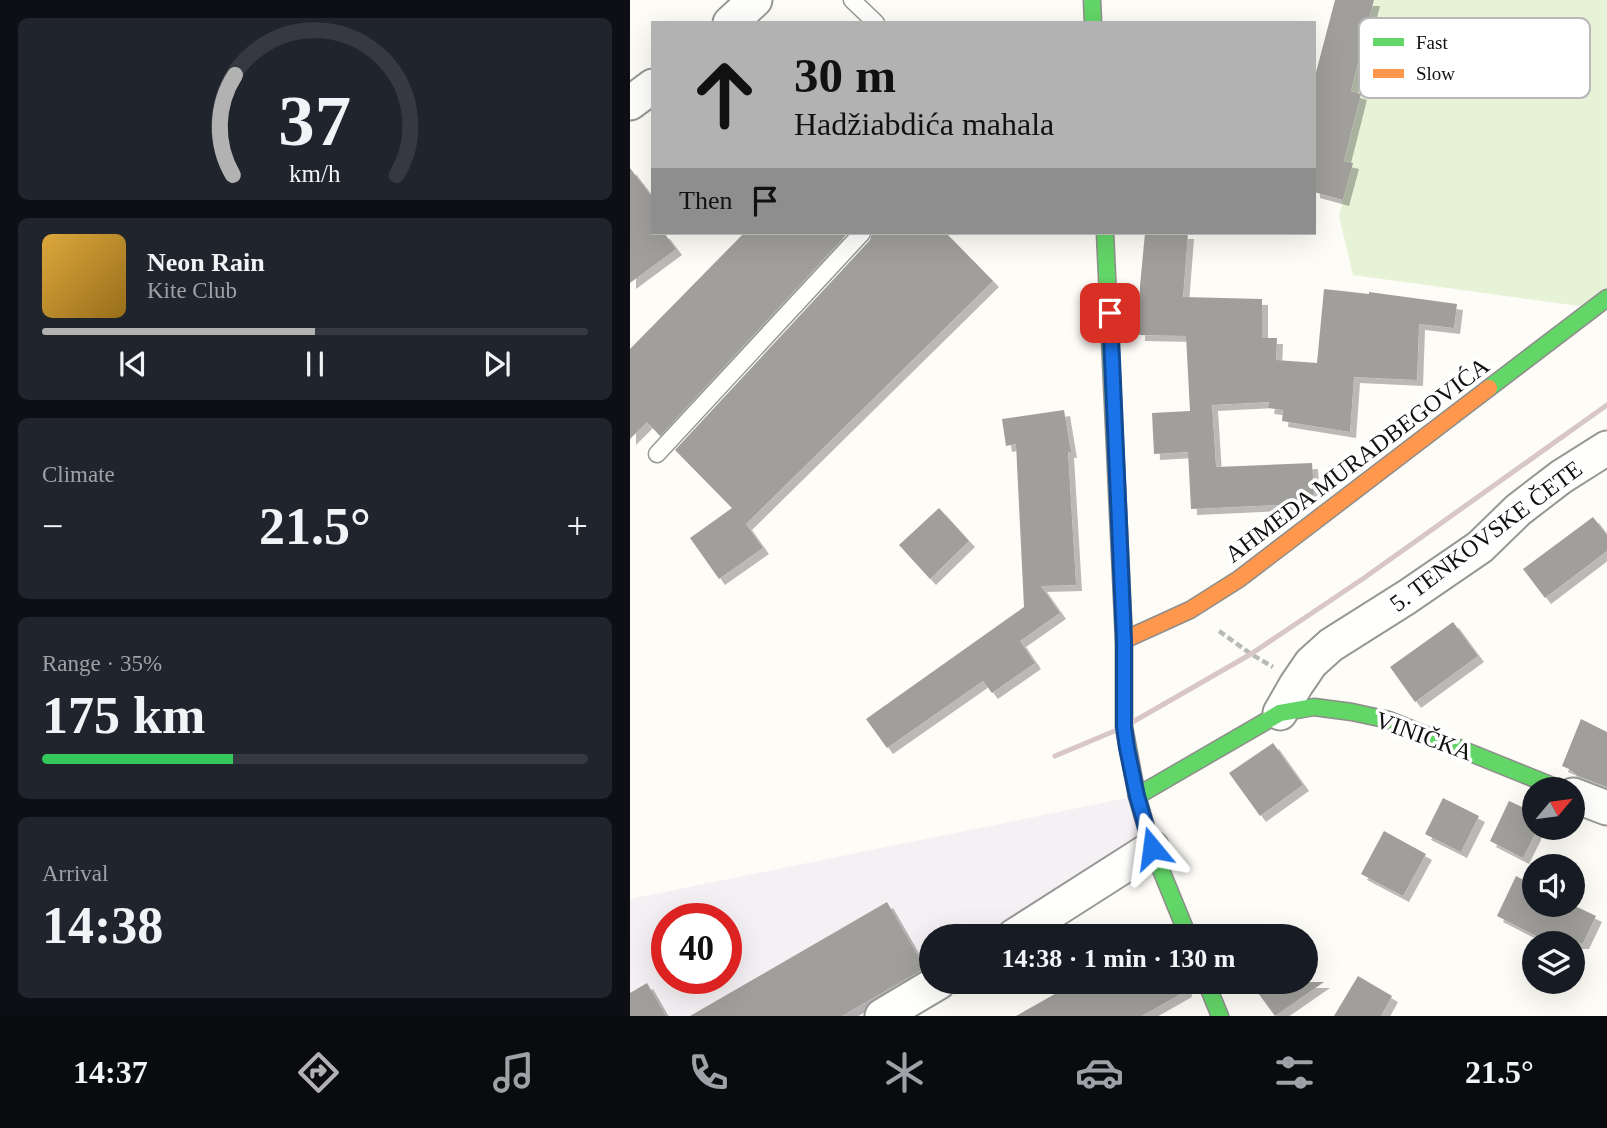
<!DOCTYPE html>
<html lang="en">
<head>
<meta charset="utf-8">
<style>
  body { margin:0; font-family:"Times New Roman",serif; background:#20242c; color:#f1f3f6; height:100vh; display:flex; flex-direction:column; font-size:26px; white-space:nowrap }
  * { box-sizing:border-box; margin:0 }
  p { font-size:23px; color:#9ea1a6 }
  .icon { flex:none; width:38px; height:38px; fill:none; stroke:currentColor; stroke-width:2; stroke-linecap:round; stroke-linejoin:round }
  .map { position:relative; flex:1; overflow:hidden }
  .drawer { display:flex; flex-direction:column; gap:18px; padding:18px; background:#0d0f14; width:630px }
  .drawer>* { flex:none }
  .guide { position:absolute; left:21px; top:21px; width:665px; height:214px; border-radius:0px; box-shadow:0 7px 28px #0002; background:#b2b2b3; color:#111; overflow:hidden }
  .needle { width:46px; rotate:61deg }
  .fabs { position:absolute; left:892px; top:777px; display:grid; gap:14px }
  .fabs a { display:grid; place-items:center; width:63px; height:63px; border-radius:50%; background:#171b24; box-shadow:0 7px 28px #0002; font-size:35px }
  .speed { position:absolute; left:21px; top:903px; display:flex; gap:14px; font-size:35px; font-weight:700; text-align:center }
  .speed>* { display:grid; place-content:center; width:91px; height:91px; border-radius:50%; background:#171b24; box-shadow:0 7px 28px #0002; line-height:1 }
  .speed .limit { border:10px solid #d22; background:#fff; color:#111 }
  .pin { position:absolute; display:grid; place-items:center; width:60px; height:60px; color:#fff; margin:-30px; border-radius:14px; box-shadow:0 4px 10px #0006 }
  .me { position:absolute; width:77px; margin:-38px; rotate:344deg; stroke-linejoin:round; filter:drop-shadow(0 0 5px #0008) }
  .turn { display:flex; align-items:center; gap:24px; height:147px; padding:0 28px; font-size:32px }
  .turn .icon { width:91px; height:91px; stroke-width:2.5 }
  .turn b { display:block; font-size:49px; line-height:60px }
  .then { display:flex; align-items:center; height:66px; padding:0 28px; background:#0003; gap:14px; font-size:26px }
  .big { font-size:52px; font-weight:700; line-height:1.1 }
  .drawer .card { flex:1; display:flex; flex-direction:column; justify-content:center; gap:10px; min-width:0; padding:0 24px; border-radius:10px; background:#20242c }
  .drawer .dial { align-items:center; gap:0 }
  .dial svg { height:182px; overflow:visible; fill:none; stroke:#363941; stroke-width:7; stroke-linecap:round; text-anchor:middle }
  .dial text { fill:#f1f3f6; stroke:none }
  .song { display:flex; align-items:center; gap:21px }
  .cover { width:84px; height:84px; border-radius:10px; background:linear-gradient(135deg,hsl(40 70% 55%),hsl(40 70% 35%)) }
  .played { height:7px; border-radius:4px; background:linear-gradient(90deg,#b2b2b3 50%,#363941 50%) }
  .keys { display:flex; justify-content:space-around; direction:ltr }
  .heat { display:flex; justify-content:space-between; align-items:center; font-size:38px; direction:ltr }
  .charge { height:10px; border-radius:5px; background:linear-gradient(90deg,#34c759 35%,#363941 0) }
  .trip { position:absolute; left:289px; top:924px; width:399px; height:70px; border-radius:35px; background:#171b24; box-shadow:0 7px 28px #0002; font-weight:700; line-height:70px; text-align:center }
  .dock { display:flex; height:112px; justify-content:space-around; align-items:center; background:#090b0e; color:#9ea1a6 }
  .dock .icon { width:49px; height:49px }
  .dock .current { color:#b2b2b3 }
  .dock b { font-size:32px; color:#f1f3f6 }
  main { display:flex; flex:1; min-height:0 }
  .map>svg:first-child { display:block }
</style>
</head>
<body>
<main>
<section class="drawer">
<div class="card dial"><svg viewBox="0 0 100 80">
<path d="M14 69A42 42 0 1 1 86 69"/>
<path d="M14 69A42 42 0 0 1 15 25" stroke="#b2b2b3"/>
<text x="50" y="56" font-size="32" font-weight="700">37</text>
<text x="50" y="72" font-size="11">km/h</text>
</svg></div>
<div class="card">
<div class="song"><i class="cover"></i><div><b>Neon Rain</b><p>Kite Club</p></div></div>
<div class="played"></div>
<div class="keys"><svg class="icon" aria-label="previous" viewBox="0 0 24 24"><path d="M18 5L8 12l10 7zM5 5v14"/></svg><svg class="icon" aria-label="pause" viewBox="0 0 24 24"><path d="M8 5v14M16 5v14"/></svg><svg class="icon" aria-label="next" viewBox="0 0 24 24"><path d="M6 5l10 7-10 7zM19 5v14"/></svg></div>
</div>
<div class="card"><p>Climate</p>
<div class="heat"><a>−</a><b class="big">21.5°</b><a>+</a></div>
</div>
<div class="card"><p>Range · 35%</p><b class="big">175 km</b><div class="charge"></div></div>
<div class="card"><p>Arrival</p><b class="big">14:38</b></div>
</section>
<div class="map">
<svg width="977" height="1016" viewBox="0 0 977 1016">
  <defs>
    <filter id="shadow"><feDropShadow dx="6" dy="6" stdDeviation="0" flood-color="#0004"/></filter>
  </defs>
  <rect width="100%" height="100%" fill="#fdfcf7"/>
  <path fill="#f5f0f3" fill-rule="evenodd" d="M 507,796 L 522,848 L 384,936 L 301,936 L 301,982 L 252,1016 L 0,1016 L 0,899 ZM 37,919 L 96,919 L 96,978 L 37,978 Z"/>
  <polygon fill="#e7f3d7" points="744,0 977,0 977,298 963,308 723,275 709,216 722,163 714,161 731,94 721,91"/>
  <g fill="#a19f9c" filter="url(#shadow)">
    <polygon points="705,0 744,0 721,91 731,94 714,161 723,163 713,200 684,192 684,80"/>
    <polygon points="0,168 23,198 23,233 34,233 46,249 0,283"/>
    <polygon points="114,233 218,233 30,436 17,422 0,439 0,349"/>
    <polygon points="242,233 316,233 363,281 116,524 133,548 89,579 60,538 102,508 45,450 240,240"/>
    <polygon points="515,233 558,233 553,297 632,299 632,338 647,338 646,360 687,363 694,289 739,294 739,292 827,304 824,328 789,324 787,380 724,377 720,432 652,421 653,410 638,408 639,402 582,405 586,467 682,463 684,494 672,504 561,509 558,452 524,454 522,413 560,411 556,336 509,335 510,286"/>
    <polygon points="434,410 441,452 438,452 446,585 411,586 430,613 390,641 405,663 362,693 353,681 257,748 236,719 394,607 386,444 376,446 372,419"/>
    <polygon points="309,508 339,541 300,579 269,545"/>
    <polygon points="963,517 977,535 977,551 915,598 893,569"/>
    <polygon points="823,622 848,656 785,702 760,667"/>
    <polygon points="951,719 977,732 977,787 948,776 939,769 932,766"/>
    <polygon points="643,743 673,785 630,816 599,773"/>
    <polygon points="813,798 849,816 831,852 795,834"/>
    <polygon points="879,801 905,813 905,834 893,858 860,841"/>
    <polygon points="754,831 796,854 773,896 731,874"/>
    <polygon points="886,876 905,886 905,905 943,905 966,916 953,943 920,943 867,916"/>
    <polygon points="257,902 295,968 212,1016 60,1016"/>
    <polygon points="728,976 762,996 751,1016 704,1016"/>
    <polygon points="446,982 555,982 556,991 512,1016 386,1016"/>
    <polygon points="620,982 694,982 645,1016"/>
    <polygon points="17,983 36,1016 0,1016 0,993"/>
  </g>
  <g fill="none" stroke-linecap="round" stroke-linejoin="round">
    <defs>
      <g id="lane">
        <polyline points="222,0 246,23"/>
        <polyline points="27,454 232,233"/>
      </g>
      <g id="street">
        <polyline points="100,23 125,0"/>
        <polyline points="0,103 23,86"/>
        <polyline points="650,713 666,685 681,663 701,645 777,597 850,547 888,510 931,477 977,448"/>
        <polyline points="943,795 977,808"/>
        <polyline points="384,936 522,848"/>
        <polyline points="252,1016 309,982"/>
      </g>
      <g id="fast">
        <polyline points="462,0 463,23"/>
        <polyline points="475,233 494,640 494,727 507,796 522,848 558,936"/>
        <polyline points="859,388 977,298"/>
        <polyline points="507,796 650,713 684,707 722,712 759,720 930,789"/>
        <polyline points="576,982 590,1016"/>
      </g>
      <polyline id="slow" points="494,640 560,610 609,579 859,388"/>
    </defs>
    <use href="#lane" stroke="#979795" stroke-width="19"/>
    <use href="#street" stroke="#979795" stroke-width="37"/>
    <use href="#fast" stroke="#8e8d8b" stroke-width="19"/>
    <use href="#slow" stroke="#8e8d8b" stroke-width="19"/>
    <polyline stroke="#b9b9b8" stroke-width="4.5" stroke-dasharray="7 3.5" stroke-linecap="butt" points="589,631 621,654 643,667"/>
    <use href="#lane" stroke="#fffffe" stroke-width="16"/>
    <use href="#street" stroke="#fffffe" stroke-width="33"/>
    <use href="#fast" stroke="#63d668" stroke-width="16"/>
    <use href="#slow" stroke="#ff974d" stroke-width="16"/>
    <polyline stroke="#d9c6c7" stroke-width="5" points="425,756 494,727 621,654 734,578 977,405"/>
  </g>
  <g fill="none" stroke-linecap="round" stroke-linejoin="round">
    <defs>
      <polyline id="route" points="480,313 494,640 494,727 497,748 507,796 522,848"/>
    </defs>
    <use href="#route" stroke="#114b97" stroke-width="18"/>
    <use href="#route" stroke="#1a73e8" stroke-width="12"/>
  </g>
  <g text-anchor="middle" stroke-width="7" stroke-linejoin="round" paint-order="stroke">
    <g font-size="24" fill="#111" stroke="#fff">
      <text transform="translate(727 460) rotate(-37)" y="8">AHMEDA MURADBEGOVIĆA</text>
      <text transform="translate(856 536) rotate(-37)" y="8">5. TENKOVSKE ČETE</text>
      <text transform="translate(794 736) rotate(20)" y="8">VINIČKA</text>
    </g>
  </g>
  <rect x="729" y="18" width="231" height="80" rx="10" fill="#fff" stroke="#b8b8b8" stroke-width="2"/>
  <rect x="743" y="38" width="31" height="8" fill="#63d668"/>
  <rect x="743" y="69" width="31" height="9" fill="#ff974d"/>
  <g font-size="19" fill="#111">
    <text x="786" y="49">Fast</text>
    <text x="786" y="80">Slow</text>
  </g>
</svg>
<div class="fabs">
<a><svg class="needle" viewBox="-14 -14 28 28"><path d="M0-13l5 13h-10z" fill="#e53935"/><path d="M0 13l5-13h-10z" fill="#9ea1a6"/></svg></a>
<a><svg class="icon" aria-label="sound" viewBox="0 0 24 24"><path d="M4 9h4l5-4v14l-5-4H4zM17 9q2 3 0 6"/></svg></a>
<a><svg class="icon" aria-label="layers" viewBox="0 0 24 24"><path d="M12 4l9 5-9 5-9-5zM3 14l9 5 9-5"/></svg></a>
</div>
<div class="speed"><div class="limit">40</div></div>
<div class="pin" style="left:480px;top:313px;background:#d93025"><svg class="icon" aria-label="arrive" viewBox="0 0 24 24"><path d="M6 21V4h12l-3 4 3 4H6"/></svg></div>
<svg class="me" style="left:522px;top:848px" viewBox="-20 -20 40 40"><path d="M0-17L14 15 0 8-14 15z" fill="#1a73e8" stroke="#fff" stroke-width="4"/></svg>
<div class="trip">14:38 · 1 min · 130 m</div>
<div class="guide">
<div class="turn"><svg class="icon" aria-label="ahead" viewBox="0 0 24 24"><path d="M12 20V5M6 11l6-6 6 6"/></svg><div><b>30 m</b>Hadžiabdića mahala</div></div>
<div class="then">Then<svg class="icon" aria-label="arrive" viewBox="0 0 24 24"><path d="M6 21V4h12l-3 4 3 4H6"/></svg></div>
</div>
</div>
</main>
<nav class="dock">
<b>14:37</b>
<svg class="icon current" aria-label="directions" viewBox="0 0 24 24"><path d="M12 3l9 9-9 9-9-9zM9 14v-3h6M13 9l2 2-2 2"/></svg>
<svg class="icon" aria-label="music" viewBox="0 0 24 24"><path d="M9 18V5l10-2v13"/><circle cx="6" cy="18" r="3"/><circle cx="16" cy="16" r="3"/></svg>
<svg class="icon" aria-label="phone" viewBox="0 0 24 24"><path d="M5 4h4l2 5-3 2q2 4 5 5l2-3 5 2v4C11 20 4 13 5 4z"/></svg>
<svg class="icon" aria-label="climate" viewBox="0 0 24 24"><path d="M12 3v18M4 7l16 10M4 17L20 7"/></svg>
<svg class="icon" aria-label="car" viewBox="0 0 24 24"><path d="M5 17H2v-5l4-1 3-4h7l3 4 3 1v5h-3M9 17h6M6 11h13"/><circle cx="7" cy="17" r="2"/><circle cx="17" cy="17" r="2"/></svg>
<svg class="icon" aria-label="filters" viewBox="0 0 24 24"><path d="M4 7h16M4 17h16"/><circle cx="9" cy="7" r="2"/><circle cx="15" cy="17" r="2"/></svg>
<b>21.5°</b>
</nav>
</body>
</html>
